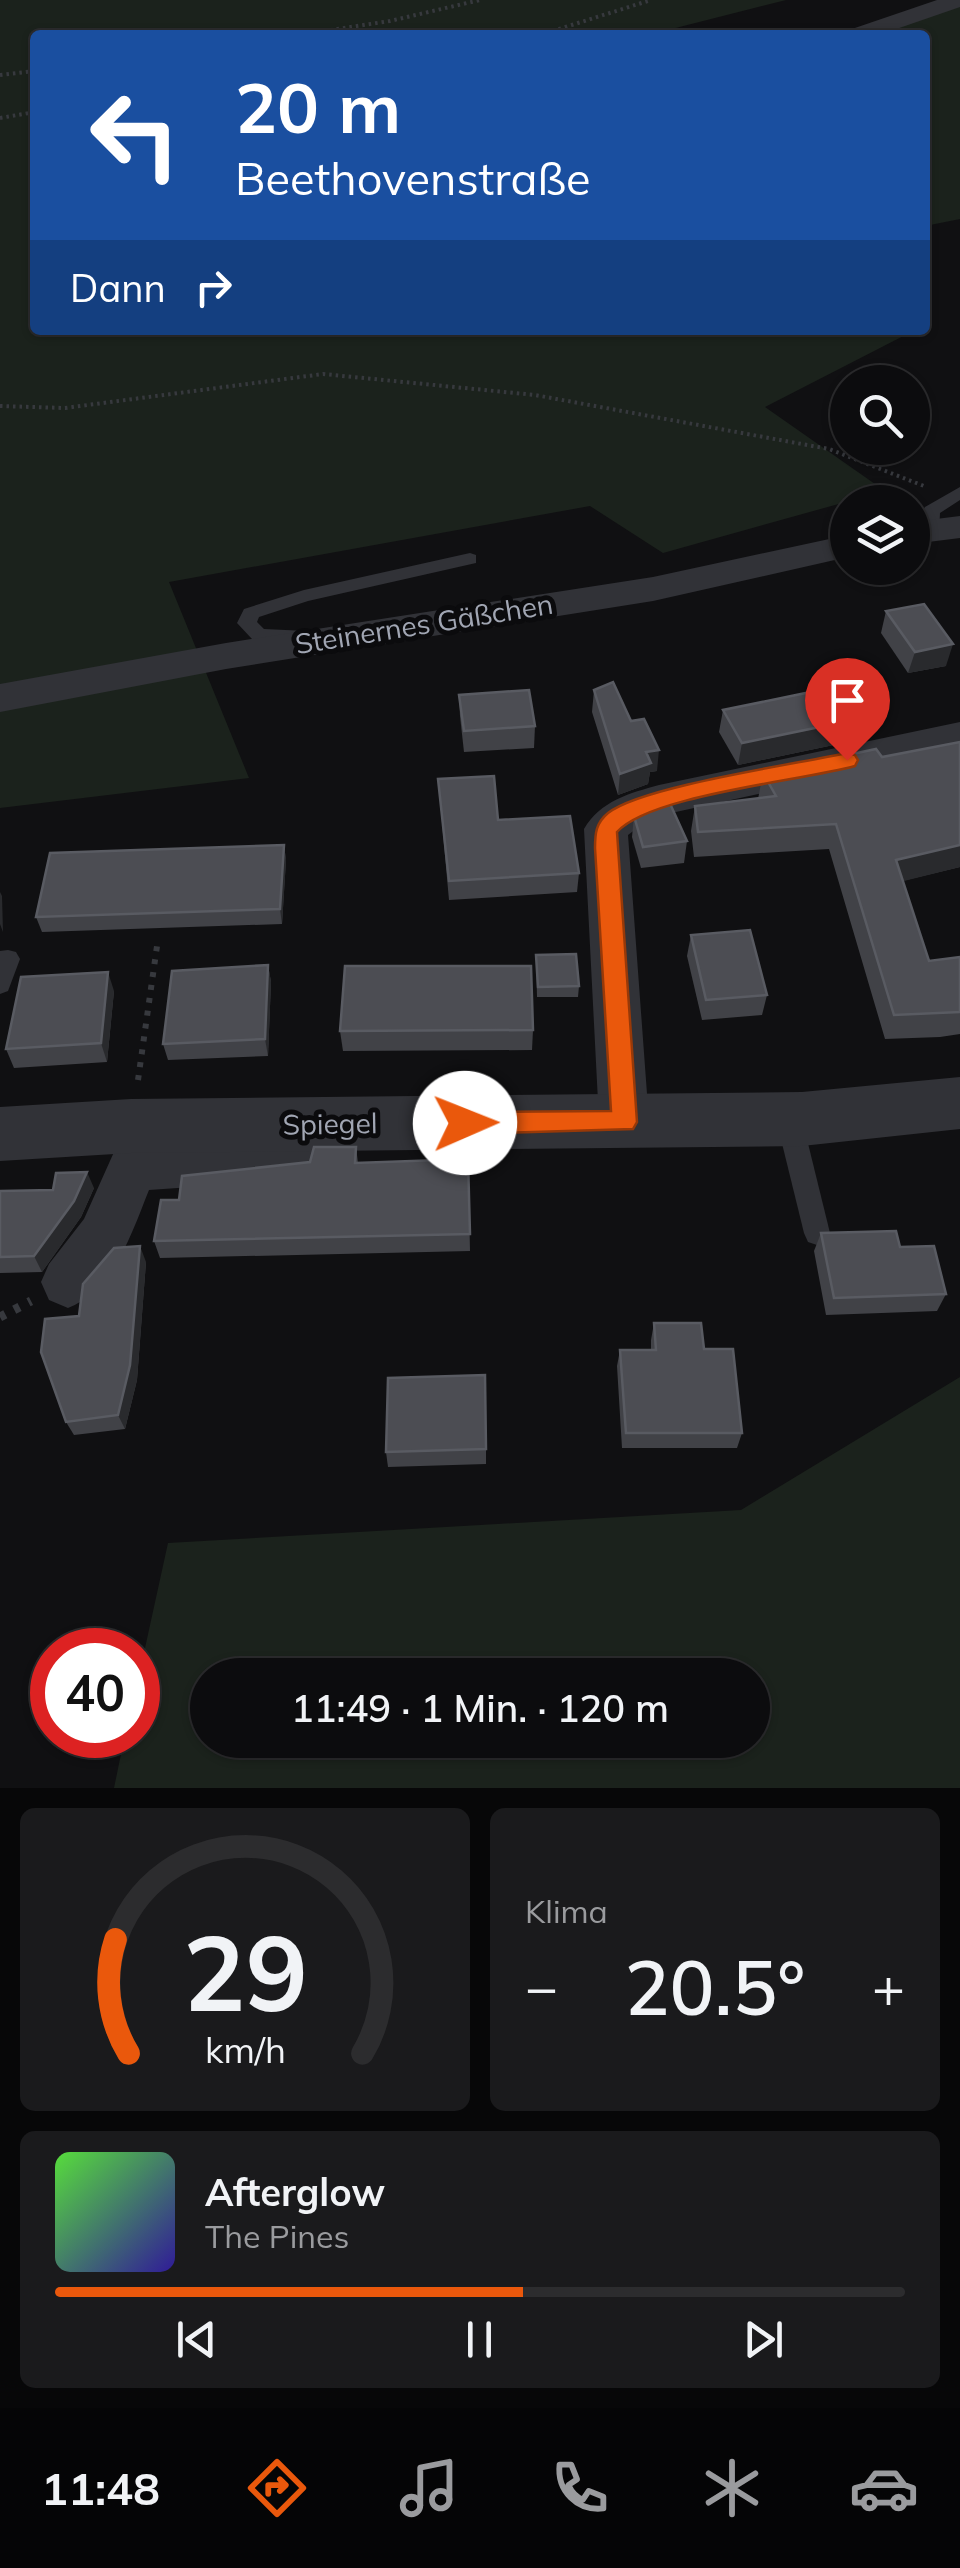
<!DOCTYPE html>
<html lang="de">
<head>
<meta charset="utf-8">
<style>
  body { margin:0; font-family:Mulish,sans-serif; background:#1a1a1c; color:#f1f3f6; height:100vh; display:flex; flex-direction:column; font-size:38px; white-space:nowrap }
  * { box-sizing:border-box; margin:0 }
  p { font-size:32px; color:#9a9b9e }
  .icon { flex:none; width:55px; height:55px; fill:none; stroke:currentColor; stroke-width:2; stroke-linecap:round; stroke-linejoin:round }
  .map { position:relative; height:1788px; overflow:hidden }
  .sheet { display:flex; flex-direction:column; gap:20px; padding:20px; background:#070708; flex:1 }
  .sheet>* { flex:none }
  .guide { position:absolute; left:30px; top:30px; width:900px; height:305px; border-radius:10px; box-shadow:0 2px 8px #0004,0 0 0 2px #2c2c2e; background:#1a4fa0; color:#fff; overflow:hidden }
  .controls { position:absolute; left:830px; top:365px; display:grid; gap:20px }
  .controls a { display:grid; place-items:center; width:100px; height:100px; border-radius:50%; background:#0c0c0e; box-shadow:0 2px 8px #0004,0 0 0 2px #2c2c2e; font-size:50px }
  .speed { position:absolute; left:30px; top:1628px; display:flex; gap:20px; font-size:50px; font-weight:700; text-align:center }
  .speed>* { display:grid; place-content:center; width:130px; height:130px; border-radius:50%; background:#0c0c0e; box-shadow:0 2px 8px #0004,0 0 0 2px #2c2c2e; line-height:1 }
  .speed .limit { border:15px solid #d22; background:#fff; color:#111 }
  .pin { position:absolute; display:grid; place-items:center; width:85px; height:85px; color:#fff; margin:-102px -42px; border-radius:50% 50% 50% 0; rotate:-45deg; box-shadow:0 0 10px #0007 }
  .pin .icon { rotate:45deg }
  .me { position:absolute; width:110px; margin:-55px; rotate:89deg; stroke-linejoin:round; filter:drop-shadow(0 0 8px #0008) }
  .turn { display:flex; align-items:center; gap:35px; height:210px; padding:0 40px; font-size:45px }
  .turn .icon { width:130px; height:130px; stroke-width:2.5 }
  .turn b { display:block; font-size:70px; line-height:85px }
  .then { display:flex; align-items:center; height:95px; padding:0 40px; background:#0003; gap:20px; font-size:38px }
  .big { font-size:75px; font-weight:600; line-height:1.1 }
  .sheet .tile { flex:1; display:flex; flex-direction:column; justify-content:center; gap:15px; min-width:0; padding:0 35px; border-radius:15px; background:#1a1a1c }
  .sheet .dial { align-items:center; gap:0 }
  .dial svg { height:260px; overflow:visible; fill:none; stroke:#2c2c2e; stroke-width:7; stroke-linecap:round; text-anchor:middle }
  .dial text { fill:#f1f3f6; stroke:none }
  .song { display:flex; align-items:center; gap:30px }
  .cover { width:120px; height:120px; border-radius:15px; background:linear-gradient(135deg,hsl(110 70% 55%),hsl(250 70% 35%)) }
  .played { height:10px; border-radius:5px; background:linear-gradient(90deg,#ea580c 55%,#2c2c2e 55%) }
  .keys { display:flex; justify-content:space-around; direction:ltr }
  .heat { display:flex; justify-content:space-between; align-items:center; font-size:55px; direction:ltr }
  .sheet .tiles { flex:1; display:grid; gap:20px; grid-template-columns:1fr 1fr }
  .tile:last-child { grid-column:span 2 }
  .trip { position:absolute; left:190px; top:1658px; width:580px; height:100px; border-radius:50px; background:#0c0c0e; box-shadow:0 2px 8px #0004,0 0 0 2px #2c2c2e; font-weight:600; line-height:100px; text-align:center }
  .tabs { display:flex; height:160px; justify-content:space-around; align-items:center; background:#050506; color:#9a9b9e }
  .tabs .icon { width:70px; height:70px }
  .tabs .on { color:#ea580c }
  .tabs b { font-size:45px; color:#f1f3f6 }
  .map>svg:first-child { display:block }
</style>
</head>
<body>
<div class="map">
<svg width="960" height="1788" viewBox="0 0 960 1788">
  <rect width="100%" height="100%" fill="#101012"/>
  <g fill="#1b221c" fill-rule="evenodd">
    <polygon points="0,0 786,0 648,35 35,35 35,330 915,330 765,407 885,491 663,553 590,506 169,582 249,778 0,808"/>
    <polygon points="960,0 960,219 925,226 925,35 857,35"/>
    <path d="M 960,1377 L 960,1788 L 114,1788 L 125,1735 L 138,1735 L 138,1680 L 168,1543 L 741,1510 ZM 208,1675 L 752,1675 L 752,1740 L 208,1740 Z"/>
  </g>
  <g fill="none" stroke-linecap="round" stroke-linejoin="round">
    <g stroke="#37393e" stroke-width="4" stroke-dasharray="2.5 4" stroke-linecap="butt">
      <polyline points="298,35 390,21 480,0"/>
      <polyline points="540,35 651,0"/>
      <polyline points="0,75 35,71"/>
      <polyline points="0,118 35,112"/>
      <polyline points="0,406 65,408 323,374 535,395 829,449 924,486"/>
    </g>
    <polyline stroke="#37393e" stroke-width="6" stroke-dasharray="5 8" stroke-linecap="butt" points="138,1080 158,939"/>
    <polyline stroke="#37393e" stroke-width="9" stroke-dasharray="6 10" stroke-linecap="butt" points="0,1317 31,1301"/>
    <g fill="#313237" fill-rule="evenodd">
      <polygon points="960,487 960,500 940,513 939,533 927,533 922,511 925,507"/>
      <polygon points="470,553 476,555 476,563 308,601 259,617 257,622 264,629 307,631 314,633 317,637 314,641 259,641 252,639 237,623 244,609 304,590"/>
      <polygon points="8,950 16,952 20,959 8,991 0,994 0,951"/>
      <polygon points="789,1108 798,1111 802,1119 830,1233 826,1242 817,1245 808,1242 804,1233 776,1119 780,1111"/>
    </g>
    <g fill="#313237" fill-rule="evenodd">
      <polygon points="937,0 960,0 960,7 879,35 846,35 849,30"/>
      <polygon points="960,516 960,538 912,544 912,522"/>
      <polygon points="848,535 848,557 653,601 226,669 0,712 0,684 226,643 653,577"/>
      <path d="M 960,722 L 960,750 L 662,815 L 649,819 L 628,835 L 649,1121 L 642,1137 L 624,1143 L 606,1137 L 599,1121 L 584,829 C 600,801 630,793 659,785 Z"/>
      <path d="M 306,1103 L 324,1109 L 331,1125 L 309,1173 L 291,1180 L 149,1190 C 132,1232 114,1290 68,1308 L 49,1300 L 41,1282 L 49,1264 L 84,1219 L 114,1152 L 132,1145 L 275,1135 L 288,1109 Z"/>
    </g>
    <polygon fill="#313237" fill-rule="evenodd" points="960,1077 960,1129 802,1146 131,1153 0,1161 0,1107 131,1099 802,1092"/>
  </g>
  <g fill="#414247">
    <polygon points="886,611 946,666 908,673 881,633"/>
    <polygon points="594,690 657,771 650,772 648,784 618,795 592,712"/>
    <polygon points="459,695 535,726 534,748 464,752 460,716"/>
    <polygon points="723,710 817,710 854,720 848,742 738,765 719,732"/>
    <polygon points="960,742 960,867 902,881 929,961 960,957 960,1034 940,1037 885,1039 829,849 694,857 691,831 695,806 758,799 763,773 882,757"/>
    <polygon points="438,779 579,873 577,892 449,900"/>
    <polygon points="634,816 687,841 684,863 641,868 632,837"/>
    <polygon points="284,845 286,860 282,924 42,932 36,917"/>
    <polygon points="691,935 767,995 762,1015 702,1020 687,956"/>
    <polygon points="536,955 579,986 578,997 537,997"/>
    <polygon points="268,965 271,982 268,1056 168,1060 163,1044"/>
    <polygon points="114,991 107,1062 14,1068 6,1049"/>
    <polygon points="533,1030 532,1050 343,1051 340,1031"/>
    <polygon points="356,1147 358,1163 468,1159 470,1251 160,1258 154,1241 179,1200"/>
    <polygon points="94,1188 81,1217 42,1272 0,1273 0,1191"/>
    <polygon points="821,1233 946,1294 937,1311 826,1315 814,1251"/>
    <polygon points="146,1262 137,1380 125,1429 74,1435 66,1422 79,1316"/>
    <polygon points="654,1323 742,1433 737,1448 622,1448 617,1366 620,1350 651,1350 651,1340"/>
    <polygon points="486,1449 486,1464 388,1467 386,1452"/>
  </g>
  <g fill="#292a2d">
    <polygon points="953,644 946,666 908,673 915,652"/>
    <polygon points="854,720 848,742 738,765 742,743"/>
    <polygon points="659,750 657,771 650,772 648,784 618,795 620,774 646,752"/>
    <polygon points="284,845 286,860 282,924 280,909"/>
    <polygon points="960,845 960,867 888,885 896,860"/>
    <polygon points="0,892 2,896 3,932 0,924"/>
    <polygon points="268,965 271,982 268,1056 265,1039"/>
    <polygon points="108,972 114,991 107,1062 101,1043"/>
    <polygon points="87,1172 94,1188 81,1217 42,1272 34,1256"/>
    <polygon points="140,1246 146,1262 137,1380 125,1429 118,1415"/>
  </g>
  <g fill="#4c4d53" stroke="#595b62" stroke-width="2.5">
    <polygon points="924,604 953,644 915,652 886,611"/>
    <polygon points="613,682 631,721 644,719 659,750 646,752 651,763 620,774 594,690"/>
    <polygon points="529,690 535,726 464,731 459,695"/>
    <polygon points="806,693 817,710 843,704 854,720 742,743 723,710"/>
    <polygon points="960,742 960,845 896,860 929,961 960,957 960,1012 894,1015 836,824 698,832 695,806 776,796 763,773 876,749 882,757"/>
    <polygon points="494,776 498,820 570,816 579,873 449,881 438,779"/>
    <polygon points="667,797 687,841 643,847 634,816 654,801"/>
    <polygon points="284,845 280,909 36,917 50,853"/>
    <polygon points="750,930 767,995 706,1000 691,935"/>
    <polygon points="576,954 579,986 538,987 536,955"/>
    <polygon points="268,965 265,1039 163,1044 172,971"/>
    <polygon points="345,966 531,966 533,1030 340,1031"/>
    <polygon points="108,972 101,1043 6,1049 21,977"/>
    <polygon points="314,1147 356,1147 355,1163 468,1159 470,1234 154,1241 161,1200 179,1200 182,1176 310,1162"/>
    <polygon points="87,1172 74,1201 34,1256 0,1257 0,1191 53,1190 56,1173"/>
    <polygon points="896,1231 900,1247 934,1246 946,1294 834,1298 821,1233"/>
    <polygon points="140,1246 130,1365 118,1415 66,1422 41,1352 45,1319 79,1316 83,1284 114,1248"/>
    <polygon points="654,1323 701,1323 704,1349 733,1349 742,1433 626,1433 620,1350 656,1350"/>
    <polygon points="485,1375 486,1449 386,1452 388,1378"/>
  </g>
  <path fill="#ea580c" stroke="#983908" stroke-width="2.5" d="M 847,753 L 855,755 L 858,760 L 855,766 C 801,781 650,795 617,832 L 637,1122 L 633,1129 L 465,1134 L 456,1131 L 452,1123 L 456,1115 L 465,1112 L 611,1111 L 595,848 C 595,833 596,823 608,813 C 642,786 797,764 847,753 Z"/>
  <g text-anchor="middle" stroke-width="10" stroke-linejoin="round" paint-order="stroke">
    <g font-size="28" fill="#a1a6b3" stroke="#0b0b0d">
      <text transform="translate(424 624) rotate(-9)" y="10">Steinernes Gäßchen</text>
      <text transform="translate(330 1124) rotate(-1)" y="10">Spiegel</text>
    </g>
  </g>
</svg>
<div class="controls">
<a><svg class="icon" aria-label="search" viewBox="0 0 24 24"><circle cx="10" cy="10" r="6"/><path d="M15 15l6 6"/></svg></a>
<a><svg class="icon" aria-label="layers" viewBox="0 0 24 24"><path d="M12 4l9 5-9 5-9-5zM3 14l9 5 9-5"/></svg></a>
</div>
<div class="speed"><div class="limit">40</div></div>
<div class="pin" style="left:847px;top:760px;background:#d93025"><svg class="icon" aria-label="arrive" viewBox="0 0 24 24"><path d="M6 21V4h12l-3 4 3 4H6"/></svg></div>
<svg class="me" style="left:465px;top:1123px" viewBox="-20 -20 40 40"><circle r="19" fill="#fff"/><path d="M0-13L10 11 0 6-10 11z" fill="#ea580c"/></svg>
<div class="trip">11:49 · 1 Min. · 120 m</div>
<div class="guide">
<div class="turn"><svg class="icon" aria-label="left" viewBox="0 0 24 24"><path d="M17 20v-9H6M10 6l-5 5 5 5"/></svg><div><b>20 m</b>Beethovenstraße</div></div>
<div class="then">Dann<svg class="icon" aria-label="right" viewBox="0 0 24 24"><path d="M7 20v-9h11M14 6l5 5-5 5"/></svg></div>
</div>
</div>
<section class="sheet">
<div class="tiles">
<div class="tile dial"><svg viewBox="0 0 100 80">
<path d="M14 69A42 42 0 1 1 86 69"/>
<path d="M14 69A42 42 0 0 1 10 34" stroke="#ea580c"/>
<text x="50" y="56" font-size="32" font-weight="700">29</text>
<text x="50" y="72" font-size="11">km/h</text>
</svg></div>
<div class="tile"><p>Klima</p>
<div class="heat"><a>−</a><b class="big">20.5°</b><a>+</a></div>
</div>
<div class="tile">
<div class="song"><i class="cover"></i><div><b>Afterglow</b><p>The Pines</p></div></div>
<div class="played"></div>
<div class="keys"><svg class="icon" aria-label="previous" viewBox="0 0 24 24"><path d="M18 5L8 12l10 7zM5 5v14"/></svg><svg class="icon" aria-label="pause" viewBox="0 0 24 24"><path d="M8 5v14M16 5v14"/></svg><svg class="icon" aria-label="next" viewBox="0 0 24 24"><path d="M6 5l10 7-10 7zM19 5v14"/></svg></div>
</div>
</div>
</section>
<nav class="tabs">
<b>11:48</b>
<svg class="icon on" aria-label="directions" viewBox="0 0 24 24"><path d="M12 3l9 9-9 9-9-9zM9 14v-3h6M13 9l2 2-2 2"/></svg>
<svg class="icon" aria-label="music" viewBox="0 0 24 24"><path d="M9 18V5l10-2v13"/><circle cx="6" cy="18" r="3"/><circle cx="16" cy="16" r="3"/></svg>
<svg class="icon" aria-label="phone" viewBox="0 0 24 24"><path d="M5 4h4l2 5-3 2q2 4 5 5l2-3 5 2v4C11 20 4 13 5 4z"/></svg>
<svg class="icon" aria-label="climate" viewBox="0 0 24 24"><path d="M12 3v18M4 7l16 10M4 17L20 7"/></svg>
<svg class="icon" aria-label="car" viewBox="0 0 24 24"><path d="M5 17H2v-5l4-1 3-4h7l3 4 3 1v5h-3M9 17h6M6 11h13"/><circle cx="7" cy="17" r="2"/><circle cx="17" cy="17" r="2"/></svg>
</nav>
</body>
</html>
